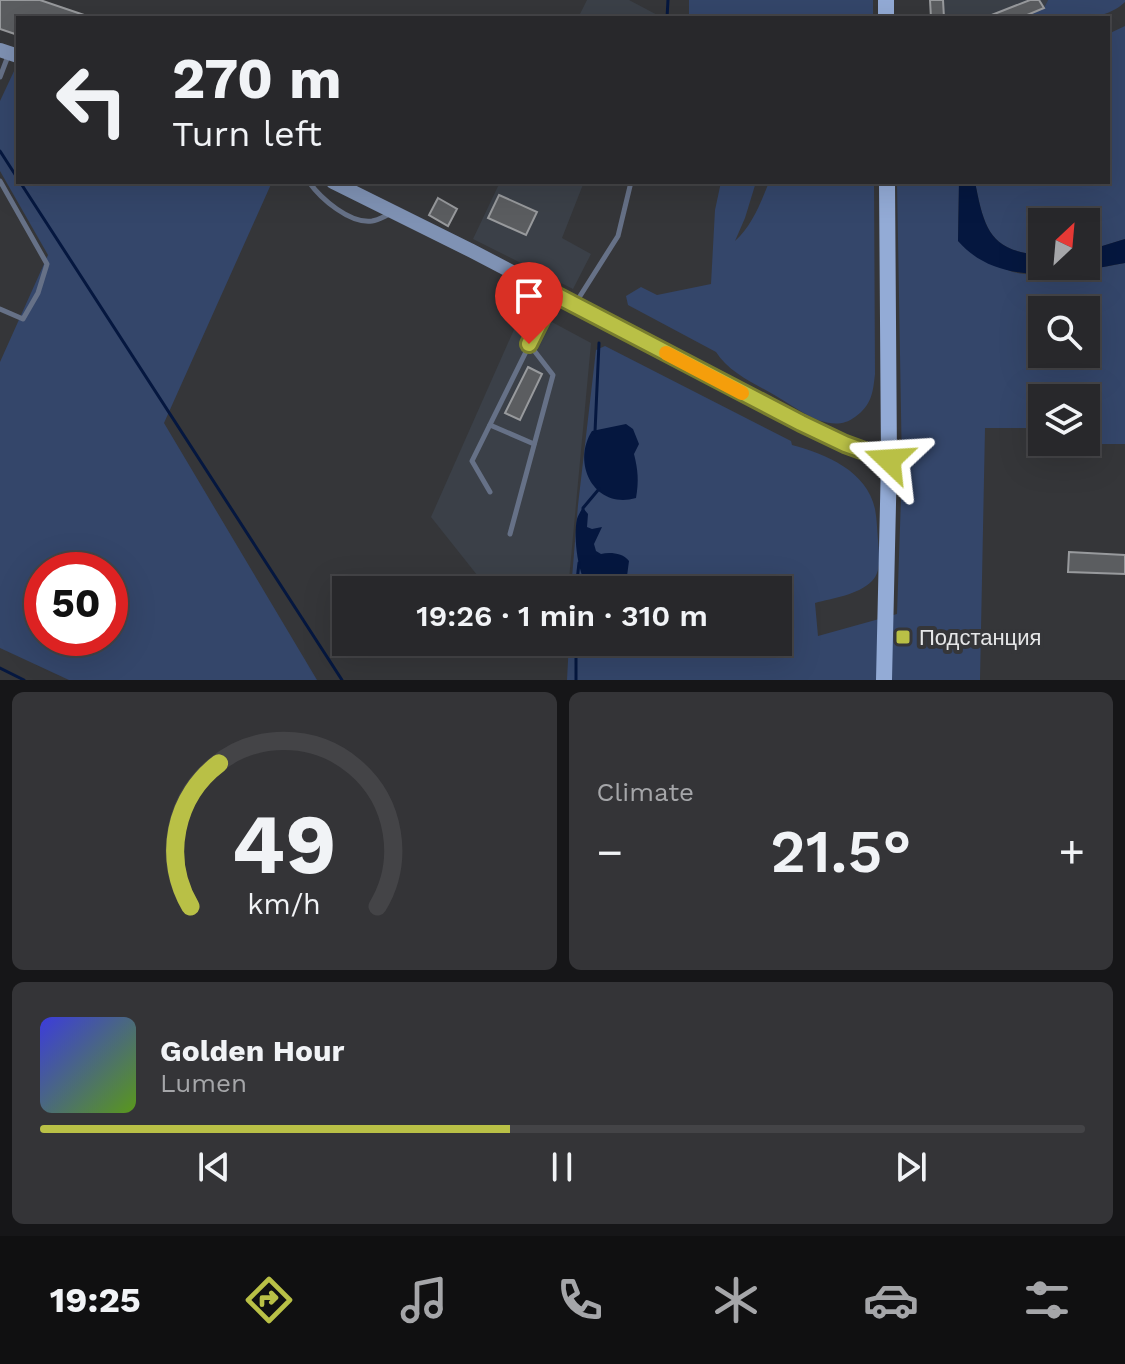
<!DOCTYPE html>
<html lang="en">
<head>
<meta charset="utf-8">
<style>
  body { margin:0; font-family:"Work Sans",sans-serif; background:#343437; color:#f1f3f6; height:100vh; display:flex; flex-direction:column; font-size:30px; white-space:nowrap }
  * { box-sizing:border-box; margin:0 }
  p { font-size:26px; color:#a5a6a9 }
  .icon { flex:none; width:44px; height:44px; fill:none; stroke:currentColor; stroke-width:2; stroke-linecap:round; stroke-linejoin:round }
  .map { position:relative; height:680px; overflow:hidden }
  .details { display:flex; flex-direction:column; gap:12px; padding:12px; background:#161618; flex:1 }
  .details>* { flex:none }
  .banner { position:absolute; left:16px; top:16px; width:1094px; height:168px; border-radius:0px; box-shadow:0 8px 32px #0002,0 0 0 2px #444447; background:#28282b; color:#f1f3f6; overflow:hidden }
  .needle { width:52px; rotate:26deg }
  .tools { position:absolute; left:1028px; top:208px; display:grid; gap:16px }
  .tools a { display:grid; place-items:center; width:72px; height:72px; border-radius:0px; background:#28282b; box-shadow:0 8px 32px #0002,0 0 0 2px #444447; font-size:40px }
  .speed { position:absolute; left:24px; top:552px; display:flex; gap:16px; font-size:40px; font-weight:700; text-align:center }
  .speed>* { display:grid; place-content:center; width:104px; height:104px; border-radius:50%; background:#28282b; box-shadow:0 8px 32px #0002,0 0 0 2px #444447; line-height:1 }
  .speed .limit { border:12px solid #d22; background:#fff; color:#111 }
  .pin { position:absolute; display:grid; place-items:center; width:68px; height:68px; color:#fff; margin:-82px -34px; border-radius:50% 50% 50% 0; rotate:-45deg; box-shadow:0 0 8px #0007 }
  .pin .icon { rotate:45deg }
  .me { position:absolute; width:88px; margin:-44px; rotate:290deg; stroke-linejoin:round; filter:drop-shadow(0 0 6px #0008) }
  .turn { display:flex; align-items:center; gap:28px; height:168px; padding:0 24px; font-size:36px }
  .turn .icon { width:104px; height:104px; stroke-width:2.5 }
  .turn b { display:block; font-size:56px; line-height:68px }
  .big { font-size:60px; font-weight:600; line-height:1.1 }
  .details .card { flex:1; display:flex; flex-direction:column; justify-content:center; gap:12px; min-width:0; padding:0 28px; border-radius:12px; background:#343437 }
  .details .dial { align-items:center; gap:0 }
  .dial svg { height:208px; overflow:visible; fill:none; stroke:#444447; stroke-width:7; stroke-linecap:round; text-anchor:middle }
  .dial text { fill:#f1f3f6; stroke:none }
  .song { display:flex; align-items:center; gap:24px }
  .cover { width:96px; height:96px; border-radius:12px; background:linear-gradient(135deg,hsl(240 70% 55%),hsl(90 70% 35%)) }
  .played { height:8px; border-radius:4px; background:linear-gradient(90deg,#b9c046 45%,#444447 45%) }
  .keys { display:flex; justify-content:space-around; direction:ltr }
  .heat { display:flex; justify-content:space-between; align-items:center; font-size:44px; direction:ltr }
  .details .tiles { flex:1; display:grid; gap:12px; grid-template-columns:1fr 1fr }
  .card:last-child { grid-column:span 2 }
  .trip { position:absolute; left:332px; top:576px; width:460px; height:80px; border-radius:0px; background:#28282b; box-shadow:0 8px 32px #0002,0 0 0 2px #444447; font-weight:600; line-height:80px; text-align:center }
  .tabs { display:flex; height:128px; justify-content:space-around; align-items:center; background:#101011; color:#a5a6a9 }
  .tabs .icon { width:56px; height:56px }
  .tabs .selected { color:#b9c046 }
  .tabs b { font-size:36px; color:#f1f3f6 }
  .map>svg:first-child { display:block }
</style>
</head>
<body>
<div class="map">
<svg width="1125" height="680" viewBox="0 0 1125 680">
  <rect width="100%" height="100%" fill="#353639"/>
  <g fill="#3b4048">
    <polygon points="587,0 629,0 663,18 578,18"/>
    <polygon points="930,0 1048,0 1044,8 1020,18 931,18"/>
    <polygon points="500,182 584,182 562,238 591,254 573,289 473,239"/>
    <polygon points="524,307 591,343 568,590 489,590 431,517"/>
  </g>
  <g fill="#34466a" fill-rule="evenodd">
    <rect x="689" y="0" width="184" height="18"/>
    <path d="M 1048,0 L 1125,0 L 1125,2 C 1100,26 1052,18 1020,18 L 1044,8 Z"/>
    <path d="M 1125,26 L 1125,239 L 1086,251 L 1086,222 L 1042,222 L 1042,255 C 989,252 984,227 975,182 L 1108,182 L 1108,34 Z"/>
    <path d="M 15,69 L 18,70 L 18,182 L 272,182 L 164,423 L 317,680 L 69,680 L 0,648 L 0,362 L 48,255 L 0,171 L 0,101 ZM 42,570 L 110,570 L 110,638 L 42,638 Z"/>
    <path d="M 721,182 L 756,182 L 745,218 L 735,241 C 752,226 761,202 769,182 L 874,182 L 875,374 C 873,392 872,405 855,417 C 830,436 799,409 776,396 C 756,384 729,373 716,352 L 628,305 L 626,296 L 641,287 L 657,295 L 711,284 L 715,210 Z"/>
    <path d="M 897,182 L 959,182 L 958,241 C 973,249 998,267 1013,272 C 1037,279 1099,268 1125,263 L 1125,444 L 1100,444 L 1100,429 L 1086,429 L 1086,398 L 1042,398 L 1042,428 L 985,428 L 980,680 L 567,680 L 569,642 L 778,642 L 778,590 L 571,590 L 578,505 L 596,350 L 605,346 L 791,441 L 792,445 C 826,454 867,471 875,509 C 877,519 877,530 878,540 C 879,553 882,571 872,581 C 858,595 833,598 815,603 L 818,636 L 897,614 L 902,469 ZM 1042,310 L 1086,310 L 1086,354 L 1042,354 Z"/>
  </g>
  <g fill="#05173f">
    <path d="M 959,182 L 975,182 C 984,227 989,252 1042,255 L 1042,266 L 1086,266 L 1086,251 L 1125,239 L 1125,263 C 1069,273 1000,289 958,241 Z"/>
    <path d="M 626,424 L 633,429 L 639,444 L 634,454 C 638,470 639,481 636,498 C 595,510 571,464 592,431 Z"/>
    <path d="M 583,508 L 588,514 L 587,527 L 592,529 L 602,527 L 594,544 L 596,551 L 601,554 C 610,552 623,553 629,561 L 627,576 L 617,583 L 613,590 L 590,590 C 578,577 573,537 577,519 C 578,516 581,510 583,508 Z"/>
  </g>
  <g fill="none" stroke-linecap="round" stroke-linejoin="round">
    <g stroke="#05173f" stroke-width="3">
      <polyline points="667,18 668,0"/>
      <polyline points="0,151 18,179"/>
      <polyline points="20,182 342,680"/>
      <polyline points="595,432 599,343"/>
      <polyline points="583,511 583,508 599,489"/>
      <polyline points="576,590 579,563"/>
      <polyline points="576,642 576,680"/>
      <polyline points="0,668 24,680"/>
    </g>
  </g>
  <g fill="#5b5d60" stroke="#989a9d" stroke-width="2">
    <polygon points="0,0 40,0 93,18 18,18 18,35 0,29"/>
    <polygon points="930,0 943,0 944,18 931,18"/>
    <polygon points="1030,0 1039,0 1044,8 1020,18 984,18"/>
    <polygon points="499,195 537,212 526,235 488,218"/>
    <polygon points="438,198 457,209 448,226 429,215"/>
    <polygon points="528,367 542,374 520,420 505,413"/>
    <polygon points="1069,552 1125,555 1125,574 1068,572"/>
  </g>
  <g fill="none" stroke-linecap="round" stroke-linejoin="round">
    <g stroke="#667187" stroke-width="5">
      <polyline points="0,77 8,56"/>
      <polyline points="0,181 47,264 38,293 23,319 0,309"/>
      <path d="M 309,182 C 321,199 350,224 372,221 C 378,220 385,216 390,214"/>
      <polyline points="575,304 618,236 631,182"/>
      <polyline points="490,425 534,444"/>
      <polyline points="490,492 472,461 554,295"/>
      <polyline points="510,534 553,375 529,344"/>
    </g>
    <g stroke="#7f92b4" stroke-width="14">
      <polyline points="0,50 18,56"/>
      <polyline points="333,182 472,251 801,423 845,444 889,460"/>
    </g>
    <g stroke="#93abd6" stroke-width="16">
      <polyline points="886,0 886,18"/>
      <polyline points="884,680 889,460 887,182"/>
    </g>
  </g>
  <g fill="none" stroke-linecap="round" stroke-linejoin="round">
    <defs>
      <polyline id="route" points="529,344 554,294 801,423 845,444 889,460"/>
    </defs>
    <use href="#route" stroke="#787d2e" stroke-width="20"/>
    <use href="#route" stroke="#b9c046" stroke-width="14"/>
    <polyline stroke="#f59e0b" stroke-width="14" points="666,353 742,393"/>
  </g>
  <rect fill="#b9c046" stroke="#353639" stroke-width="3" x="895" y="629" width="16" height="16" rx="4"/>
  <g text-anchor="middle" stroke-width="8" stroke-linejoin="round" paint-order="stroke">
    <g font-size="22" fill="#e5e6e7" stroke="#353639" text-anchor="start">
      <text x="919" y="645">Подстанция</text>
    </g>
  </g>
</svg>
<div class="tools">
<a><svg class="needle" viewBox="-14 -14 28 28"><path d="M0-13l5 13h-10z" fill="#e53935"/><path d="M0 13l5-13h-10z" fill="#a5a6a9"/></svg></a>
<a><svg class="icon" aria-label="search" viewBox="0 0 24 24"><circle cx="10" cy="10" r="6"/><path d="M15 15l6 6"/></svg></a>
<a><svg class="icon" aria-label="layers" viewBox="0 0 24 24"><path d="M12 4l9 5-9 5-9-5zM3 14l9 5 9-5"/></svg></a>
</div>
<div class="speed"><div class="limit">50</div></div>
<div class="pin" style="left:529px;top:344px;background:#d93025"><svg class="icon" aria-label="arrive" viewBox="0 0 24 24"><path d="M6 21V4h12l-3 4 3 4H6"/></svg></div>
<svg class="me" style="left:889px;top:460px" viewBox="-20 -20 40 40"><path d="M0-17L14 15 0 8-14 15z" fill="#b9c046" stroke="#fff" stroke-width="4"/></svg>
<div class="trip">19:26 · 1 min · 310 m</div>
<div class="banner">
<div class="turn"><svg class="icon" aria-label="left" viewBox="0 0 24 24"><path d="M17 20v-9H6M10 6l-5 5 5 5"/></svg><div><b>270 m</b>Turn left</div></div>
</div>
</div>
<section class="details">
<div class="tiles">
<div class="card dial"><svg viewBox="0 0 100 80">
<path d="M14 69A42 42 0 1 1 86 69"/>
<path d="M14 69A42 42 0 0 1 25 14" stroke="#b9c046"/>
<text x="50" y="56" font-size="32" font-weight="700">49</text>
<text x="50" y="72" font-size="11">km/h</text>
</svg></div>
<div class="card"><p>Climate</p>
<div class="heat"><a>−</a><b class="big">21.5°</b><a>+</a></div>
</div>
<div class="card">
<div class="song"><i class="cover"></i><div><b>Golden Hour</b><p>Lumen</p></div></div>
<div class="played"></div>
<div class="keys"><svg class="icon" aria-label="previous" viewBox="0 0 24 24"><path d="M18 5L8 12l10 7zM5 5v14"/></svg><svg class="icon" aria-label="pause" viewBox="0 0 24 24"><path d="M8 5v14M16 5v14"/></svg><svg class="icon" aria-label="next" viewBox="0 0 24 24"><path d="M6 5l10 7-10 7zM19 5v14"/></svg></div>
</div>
</div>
</section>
<nav class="tabs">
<b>19:25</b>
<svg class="icon selected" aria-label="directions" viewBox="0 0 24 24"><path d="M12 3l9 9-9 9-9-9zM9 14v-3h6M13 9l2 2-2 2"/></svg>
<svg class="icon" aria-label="music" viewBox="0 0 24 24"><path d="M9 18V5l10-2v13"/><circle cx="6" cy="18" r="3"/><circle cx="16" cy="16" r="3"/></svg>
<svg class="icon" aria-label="phone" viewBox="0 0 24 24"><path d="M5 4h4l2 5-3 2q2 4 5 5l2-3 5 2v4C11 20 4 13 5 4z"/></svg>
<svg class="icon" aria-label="climate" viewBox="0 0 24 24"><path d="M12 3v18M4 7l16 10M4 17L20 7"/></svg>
<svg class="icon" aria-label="car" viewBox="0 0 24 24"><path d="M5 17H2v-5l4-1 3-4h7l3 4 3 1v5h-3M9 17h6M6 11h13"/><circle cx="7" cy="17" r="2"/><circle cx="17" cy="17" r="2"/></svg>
<svg class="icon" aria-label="filters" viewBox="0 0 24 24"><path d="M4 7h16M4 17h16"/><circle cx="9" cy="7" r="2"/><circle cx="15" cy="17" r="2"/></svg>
</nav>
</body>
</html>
